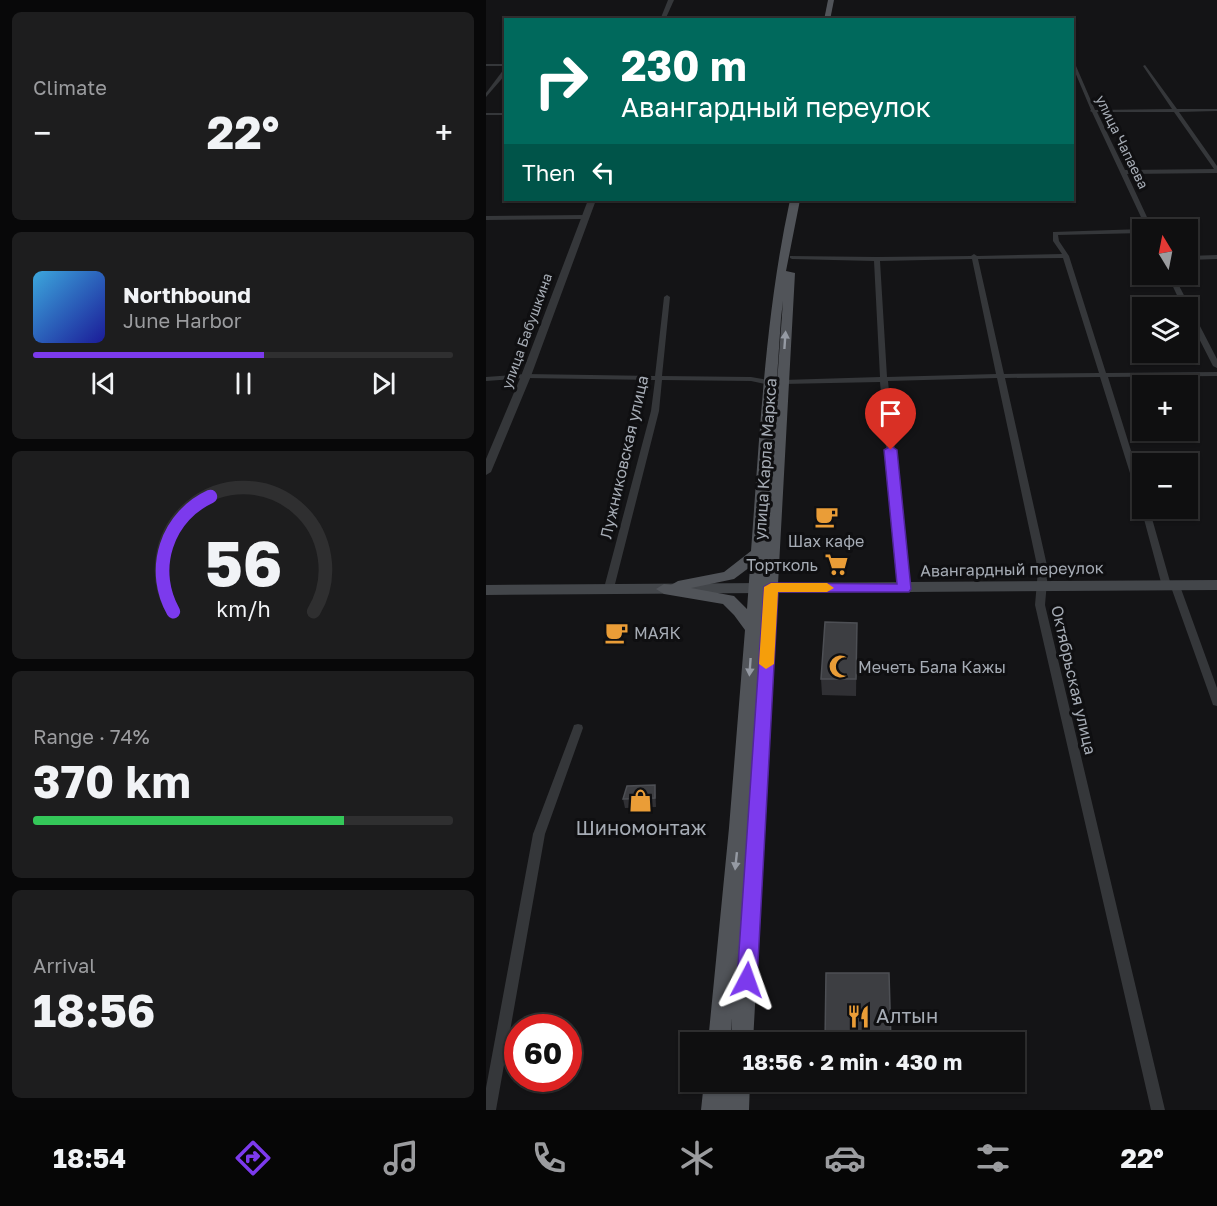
<!DOCTYPE html>
<html lang="en">
<head>
<meta charset="utf-8">
<style>
  body { margin:0; font-family:"Golos Text",sans-serif; background:#1d1d1e; color:#f1f3f6; height:100vh; display:flex; flex-direction:column; font-size:22px; white-space:nowrap }
  * { box-sizing:border-box; margin:0 }
  p { font-size:20px; color:#9b9c9f }
  .icon { flex:none; width:33px; height:33px; fill:none; stroke:currentColor; stroke-width:2; stroke-linecap:round; stroke-linejoin:round }
  .map { position:relative; flex:1; overflow:hidden }
  .sheet { display:flex; flex-direction:column; gap:12px; padding:12px; background:#080809; width:486px }
  .sheet>* { flex:none }
  .top-card { position:absolute; left:18px; top:18px; width:570px; height:183px; border-radius:0px; box-shadow:0 2px 4px #0004,0 0 0 2px #2f2f30; background:#00695c; color:#fff; overflow:hidden }
  .needle { width:39px; rotate:350deg }
  .controls { position:absolute; left:646px; top:219px; display:grid; gap:12px }
  .controls a { display:grid; place-items:center; width:66px; height:66px; border-radius:0px; background:#0f0f10; box-shadow:0 2px 4px #0004,0 0 0 2px #2f2f30; font-size:30px }
  .speed { position:absolute; left:18px; top:1014px; display:flex; gap:12px; font-size:30px; font-weight:700; text-align:center }
  .speed>* { display:grid; place-content:center; width:78px; height:78px; border-radius:50%; background:#0f0f10; box-shadow:0 2px 4px #0004,0 0 0 2px #2f2f30; line-height:1 }
  .speed .limit { border:9px solid #d22; background:#fff; color:#111 }
  .pin { position:absolute; display:grid; place-items:center; width:51px; height:51px; color:#fff; margin:-62px -26px; border-radius:50% 50% 50% 0; rotate:-45deg; box-shadow:0 0 6px #0007 }
  .pin .icon { rotate:45deg }
  .me { position:absolute; width:66px; margin:-33px; rotate:4deg; stroke-linejoin:round; filter:drop-shadow(0 0 4px #0008) }
  .turn { display:flex; align-items:center; gap:21px; height:126px; padding:0 18px; font-size:27px }
  .turn .icon { width:78px; height:78px; stroke-width:2.5 }
  .turn b { display:block; font-size:42px; line-height:51px }
  .then { display:flex; align-items:center; height:57px; padding:0 18px; background:#0003; gap:12px; font-size:22px }
  .big { font-size:45px; font-weight:700; line-height:1.1 }
  .sheet .card { flex:1; display:flex; flex-direction:column; justify-content:center; gap:9px; min-width:0; padding:0 21px; border-radius:9px; background:#1d1d1e }
  .sheet .dial { align-items:center; gap:0 }
  .dial svg { height:156px; overflow:visible; fill:none; stroke:#2f2f30; stroke-width:7; stroke-linecap:round; text-anchor:middle }
  .dial text { fill:#f1f3f6; stroke:none }
  .song { display:flex; align-items:center; gap:18px }
  .cover { width:72px; height:72px; border-radius:9px; background:linear-gradient(135deg,hsl(200 70% 55%),hsl(240 70% 35%)) }
  .played { height:6px; border-radius:3px; background:linear-gradient(90deg,#7c3aed 55%,#2f2f30 55%) }
  .keys { display:flex; justify-content:space-around; direction:ltr }
  .heat { display:flex; justify-content:space-between; align-items:center; font-size:33px; direction:ltr }
  .charge { height:9px; border-radius:4px; background:linear-gradient(90deg,#34c759 74%,#2f2f30 0) }
  .trip { position:absolute; left:194px; top:1032px; width:345px; height:60px; border-radius:0px; background:#0f0f10; box-shadow:0 2px 4px #0004,0 0 0 2px #2f2f30; font-weight:700; line-height:60px; text-align:center }
  .dock { display:flex; height:96px; justify-content:space-around; align-items:center; background:#060606; color:#9b9c9f }
  .dock .icon { width:42px; height:42px }
  .dock .active { color:#7c3aed }
  .dock b { font-size:27px; color:#f1f3f6 }
  main { display:flex; flex:1; min-height:0 }
  .map>svg:first-child { display:block }
</style>
</head>
<body>
<main>
<section class="sheet">
<div class="card"><p>Climate</p>
<div class="heat"><a>−</a><b class="big">22°</b><a>+</a></div>
</div>
<div class="card">
<div class="song"><i class="cover"></i><div><b>Northbound</b><p>June Harbor</p></div></div>
<div class="played"></div>
<div class="keys"><svg class="icon" aria-label="previous" viewBox="0 0 24 24"><path d="M18 5L8 12l10 7zM5 5v14"/></svg><svg class="icon" aria-label="pause" viewBox="0 0 24 24"><path d="M8 5v14M16 5v14"/></svg><svg class="icon" aria-label="next" viewBox="0 0 24 24"><path d="M6 5l10 7-10 7zM19 5v14"/></svg></div>
</div>
<div class="card dial"><svg viewBox="0 0 100 80">
<path d="M14 69A42 42 0 1 1 86 69"/>
<path d="M14 69A42 42 0 0 1 33 10" stroke="#7c3aed"/>
<text x="50" y="56" font-size="32" font-weight="700">56</text>
<text x="50" y="72" font-size="11">km/h</text>
</svg></div>
<div class="card"><p>Range · 74%</p><b class="big">370 km</b><div class="charge"></div></div>
<div class="card"><p>Arrival</p><b class="big">18:56</b></div>
</section>
<div class="map">
<svg width="731" height="1110" viewBox="0 0 731 1110">
  <rect width="100%" height="100%" fill="#141416"/>
  <g fill="none" stroke-linecap="round" stroke-linejoin="round">
    <g fill="#35373a" fill-rule="evenodd">
      <rect x="0" y="64" width="20" height="2"/>
      <path d="M 586,65 L 590,66 L 609,110 L 686,109 L 657,66 L 659,65 L 691,109 L 731,109 L 731,111 L 693,112 L 731,166 L 731,173 L 641,174 L 667,230 L 661,230 L 606,112 L 604,111 L 605,110 ZM 611,112 L 688,112 L 728,169 L 639,170 Z"/>
      <polygon points="18,69 20,74 0,97 0,93"/>
      <rect x="0" y="113" width="20" height="2"/>
      <polygon points="0,216 99,215 102,217 99,219 0,220"/>
      <path d="M 657,229 L 658,230 L 657,233 L 572,235 L 573,241 L 583,256 L 620,373 L 731,372 L 731,376 L 622,377 L 657,489 L 657,505 L 653,502 L 614,377 L 519,378 L 562,570 L 559,605 L 679,1110 L 665,1110 L 549,605 L 552,570 L 511,378 L 402,381 L 423,589 L 418,592 L 413,589 L 394,382 L 297,384 L 293,382 L 297,380 L 394,377 L 388,261 L 306,259 L 304,258 L 304,256 L 391,257 L 485,256 L 488,254 L 491,256 L 576,254 L 567,241 L 567,232 ZM 577,258 L 613,373 L 518,374 L 492,259 ZM 486,259 L 510,374 L 401,377 L 394,261 Z"/>
      <polygon points="731,255 731,259 702,260 702,256"/>
      <polygon points="681,274 687,274 731,359 731,368 727,366 702,317 702,308 697,308"/>
      <polygon points="181,295 184,297 176,376 265,377 287,381 288,383 284,385 265,381 176,380 173,411 128,588 123,591 118,588 165,411 169,380 40,378 0,381 0,377 40,374 169,376 178,297"/>
      <polygon points="656,506 657,508 663,508 685,585 689,583 694,586 731,688 731,706 727,705 726,702 685,587 681,589 676,586 655,508"/>
      <polygon points="92,724 96,725 97,728 59,834 10,1110 0,1110 0,1088 47,834 87,728 88,725"/>
    </g>
    <g fill="#35373a" fill-rule="evenodd">
      <polygon points="182,0 188,0 179,20 174,20"/>
      <polygon points="102,200 110,200 45,376 5,472 0,475 0,459 35,376"/>
    </g>
    <polygon fill="#43464a" fill-rule="evenodd" points="731,580 731,590 0,595 0,585"/>
    <g fill="#515459" fill-rule="evenodd">
      <polygon points="342,0 348,0 344,20 338,20"/>
      <path d="M 304,200 L 314,200 L 300,271 L 309,273 L 267,1042 L 245,1042 L 246,1018 L 244,1042 L 222,1042 L 243,828 L 259,630 L 248,615 L 237,604 L 178,594 L 170,589 L 178,584 L 185,585 L 192,581 L 238,572 L 265,551 C 274,433 279,315 304,200 ZM 297,301 L 287,438 L 295,318 ZM 264,567 L 261,609 L 248,596 L 205,588 L 248,579 Z"/>
      <polygon points="218,1082 264,1082 263,1110 239,1110 240,1095 239,1110 215,1110"/>
    </g>
  </g>
  <g fill="#303034">
    <polygon points="371,623 370,696 336,695 335,679"/>
    <polygon points="169,785 170,807 139,808 137,799"/>
  </g>
  <g fill="#3d3e42" stroke="#4d4f54" stroke-width="1.5">
    <polygon points="339,622 371,623 370,679 335,679"/>
    <polygon points="169,785 169,798 137,799 141,786"/>
    <polygon points="340,973 403,973 405,1042 339,1042"/>
  </g>
  <defs><path id="oneway-solid" d="M-6-.8H1V-3.2L6.5 0L1 3.2V.8H-6Z" transform="scale(1.5)"/></defs>
  <g fill="#959aa3">
    <use href="#oneway-solid" transform="translate(299 340) rotate(-86)"/>
    <use href="#oneway-solid" transform="translate(264 667) rotate(94)"/>
    <use href="#oneway-solid" transform="translate(250 861) rotate(96)"/>
  </g>
  <polygon fill="#7c3aed" stroke="#51269a" stroke-width="1.5" points="405,446 411,450 425,589 423,592 292,592 271,980 268,986 261,989 254,986 251,980 278,587 285,583 411,584 398,450"/>
  <polygon fill="#f59e0b" points="285,583 341,583 348,588 341,592 292,592 288,664 280,669 273,664 278,587"/>
  <defs>
    <symbol id="cafe-bare" viewBox="-9 -9 18 18"><path d="M-5.5-4.5H6V0H3Q3 3.5 0 3.5H-2.5Q-5.5 3.5-5.5 0ZM3-3.2v2h1.7v-2ZM-6 4.5H4V6H-6Z" fill="#ea9d37" stroke="#0f0f11" stroke-width="2.5" paint-order="stroke"/></symbol>
    <symbol id="supermarket-bare" viewBox="-9 -9 18 18"><path d="M-6-5.5h2.5l.6 2H6L4.5 2H-2.5L-4.4-4H-6ZM-1.5 3.2a1.3 1.3 0 1 0 .1 0ZM3 3.2a1.3 1.3 0 1 0 .1 0Z" fill="#ea9d37" stroke="#0f0f11" stroke-width="2.5" paint-order="stroke"/></symbol>
    <symbol id="mosque-bare" viewBox="-9 -9 18 18"><path d="M3.5-4.9A6 6 0 1 0 3.5 4.9A5 5 0 1 1 3.5-4.9Z" fill="#ea9d37" stroke="#0f0f11" stroke-width="2.5" paint-order="stroke"/></symbol>
    <symbol id="shop-bare" viewBox="-9 -9 18 18"><path d="M-5-2.5h2.3a2.7 3.5 0 0 1 5.4 0H5L5.5 6h-11ZM-1.5-2.5h3a1.5 2.3 0 0 0-3 0Z" fill="#ea9d37" stroke="#0f0f11" stroke-width="2.5" paint-order="stroke"/></symbol>
    <symbol id="restaurant-bare" viewBox="-9 -9 18 18"><path d="M-5-6h1v4h1v-4h1v4h1v-4h1v5L-1.5 .5V6h-2V.5L-5-1ZM5-6V6H3V1.5H1.5Q1.5-4 5-6Z" fill="#ea9d37" stroke="#0f0f11" stroke-width="2.5" paint-order="stroke"/></symbol>
  </defs>
  <g fill-rule="evenodd">
    <use href="#cafe-bare" x="324" y="500" width="33" height="33"/>
    <use href="#supermarket-bare" x="334" y="548" width="33" height="33"/>
    <use href="#cafe-bare" x="114" y="616" width="33" height="33"/>
    <use href="#mosque-bare" x="338" y="650" width="33" height="33"/>
    <use href="#shop-bare" x="138" y="784" width="33" height="33"/>
    <use href="#restaurant-bare" x="356" y="1000" width="33" height="33"/>
  </g>
  <g text-anchor="middle" stroke-width="6" stroke-linejoin="round" paint-order="stroke">
    <g font-size="14" fill="#a6acb5" stroke="#0f0f11">
      <text transform="translate(636 142) rotate(64)" y="5">улица Чапаева</text>
      <text transform="translate(41 331) rotate(-70)" y="5">улица Бабушкина</text>
    </g>
    <g font-size="16" fill="#a6acb5" stroke="#0f0f11">
      <text transform="translate(138 457) rotate(-77)" y="6">Лужниковская улица</text>
      <text transform="translate(279 459) rotate(-86)" y="6">улица Карла Маркса</text>
      <text transform="translate(526 569) rotate(-1)" y="6">Авангардный переулок</text>
      <text transform="translate(588 680) rotate(77)" y="6">Октябрьская улица</text>
    </g>
    <g font-size="16" fill="#a6acb5" stroke="#0f0f11" text-anchor="start">
      <text x="340" y="547" text-anchor="middle">Шах кафе</text>
      <text x="332" y="571" text-anchor="end">Тортколь</text>
      <text x="148" y="639">МАЯК</text>
      <text x="372" y="673">Мечеть Бала Кажы</text>
    </g>
    <g font-size="20" fill="#a6acb5" stroke="#0f0f11">
      <text x="155" y="835">Шиномонтаж</text>
      <text x="390" y="1023" text-anchor="start">Алтын</text>
    </g>
  </g>
</svg>
<div class="controls">
<a><svg class="needle" viewBox="-14 -14 28 28"><path d="M0-13l5 13h-10z" fill="#e53935"/><path d="M0 13l5-13h-10z" fill="#9b9c9f"/></svg></a>
<a><svg class="icon" aria-label="layers" viewBox="0 0 24 24"><path d="M12 4l9 5-9 5-9-5zM3 14l9 5 9-5"/></svg></a>
<a>+</a>
<a>−</a>
</div>
<div class="speed"><div class="limit">60</div></div>
<div class="pin" style="left:405px;top:450px;background:#d93025"><svg class="icon" aria-label="arrive" viewBox="0 0 24 24"><path d="M6 21V4h12l-3 4 3 4H6"/></svg></div>
<svg class="me" style="left:261px;top:980px" viewBox="-20 -20 40 40"><path d="M0-17L14 15 0 8-14 15z" fill="#7c3aed" stroke="#fff" stroke-width="4"/></svg>
<div class="trip">18:56 · 2 min · 430 m</div>
<div class="top-card">
<div class="turn"><svg class="icon" aria-label="right" viewBox="0 0 24 24"><path d="M7 20v-9h11M14 6l5 5-5 5"/></svg><div><b>230 m</b>Авангардный переулок</div></div>
<div class="then">Then<svg class="icon" aria-label="left" viewBox="0 0 24 24"><path d="M17 20v-9H6M10 6l-5 5 5 5"/></svg></div>
</div>
</div>
</main>
<nav class="dock">
<b>18:54</b>
<svg class="icon active" aria-label="directions" viewBox="0 0 24 24"><path d="M12 3l9 9-9 9-9-9zM9 14v-3h6M13 9l2 2-2 2"/></svg>
<svg class="icon" aria-label="music" viewBox="0 0 24 24"><path d="M9 18V5l10-2v13"/><circle cx="6" cy="18" r="3"/><circle cx="16" cy="16" r="3"/></svg>
<svg class="icon" aria-label="phone" viewBox="0 0 24 24"><path d="M5 4h4l2 5-3 2q2 4 5 5l2-3 5 2v4C11 20 4 13 5 4z"/></svg>
<svg class="icon" aria-label="climate" viewBox="0 0 24 24"><path d="M12 3v18M4 7l16 10M4 17L20 7"/></svg>
<svg class="icon" aria-label="car" viewBox="0 0 24 24"><path d="M5 17H2v-5l4-1 3-4h7l3 4 3 1v5h-3M9 17h6M6 11h13"/><circle cx="7" cy="17" r="2"/><circle cx="17" cy="17" r="2"/></svg>
<svg class="icon" aria-label="filters" viewBox="0 0 24 24"><path d="M4 7h16M4 17h16"/><circle cx="9" cy="7" r="2"/><circle cx="15" cy="17" r="2"/></svg>
<b>22°</b>
</nav>
</body>
</html>
